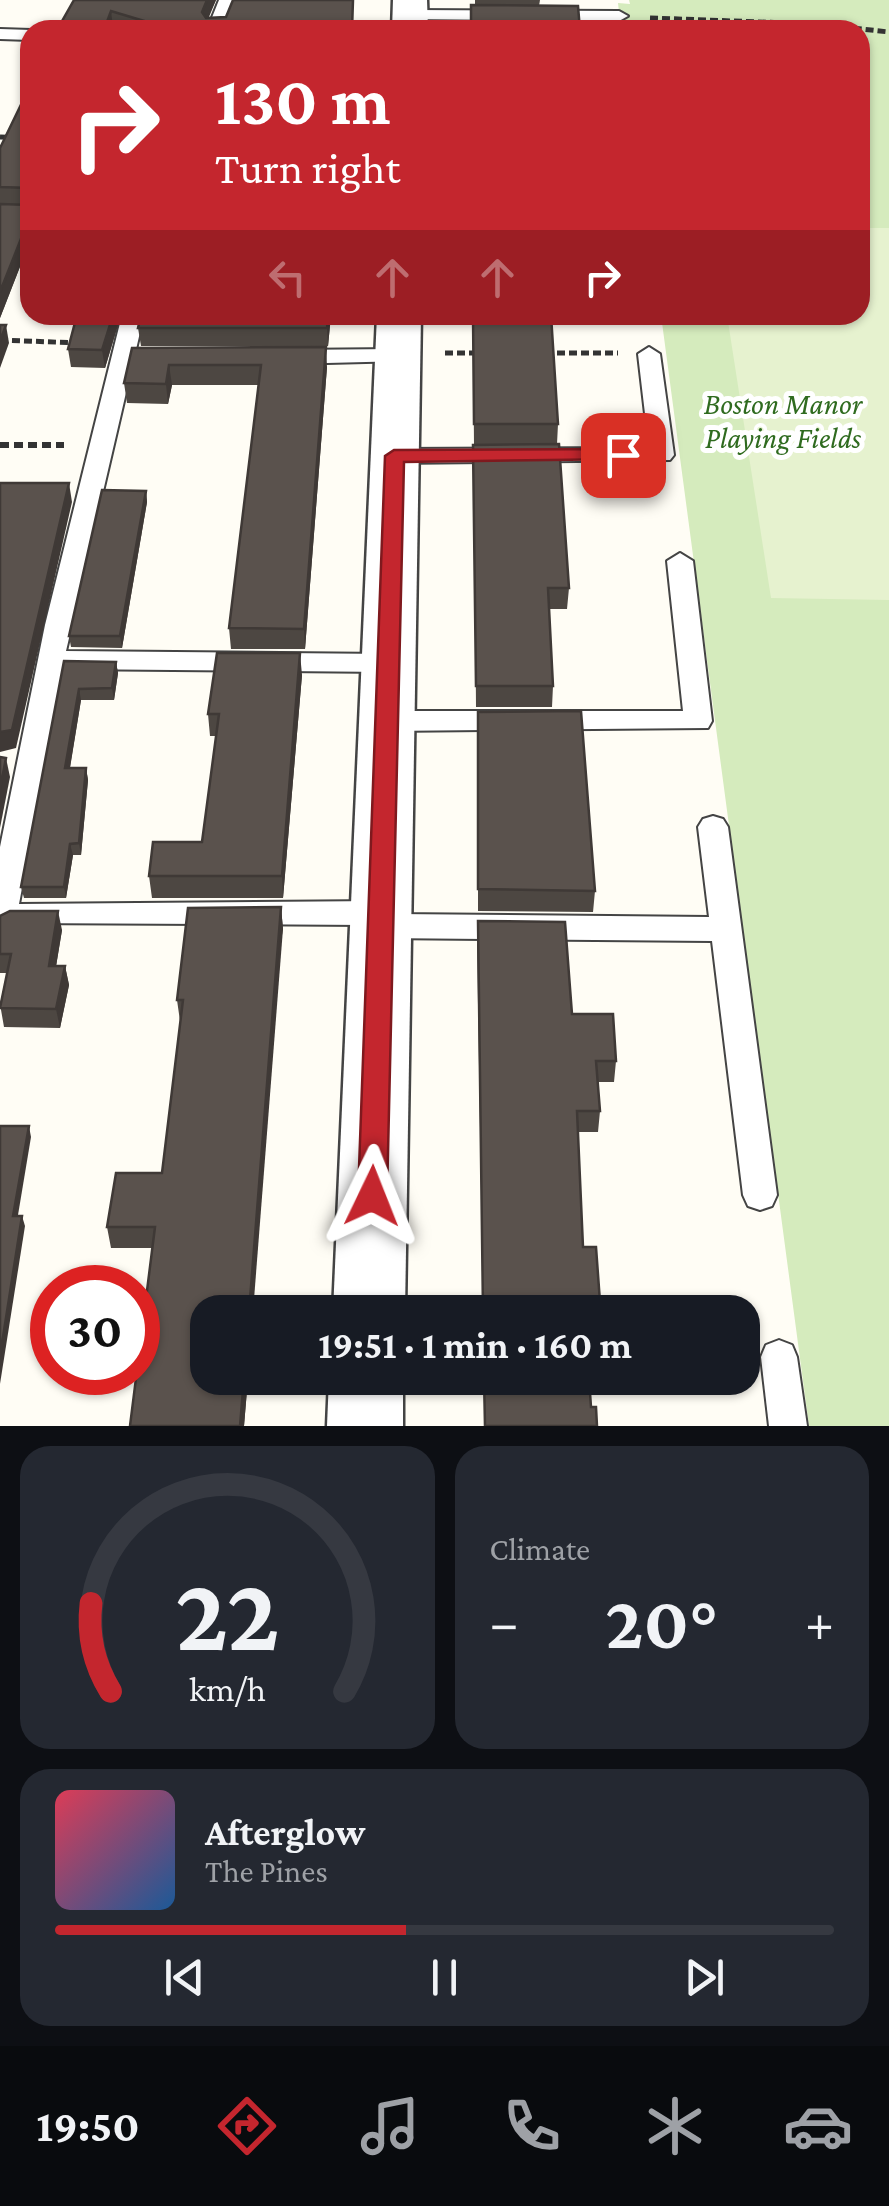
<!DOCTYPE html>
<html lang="en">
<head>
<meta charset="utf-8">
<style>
  body { margin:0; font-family:"Crimson Pro",serif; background:#242831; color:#f1f3f6; height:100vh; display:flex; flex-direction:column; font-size:38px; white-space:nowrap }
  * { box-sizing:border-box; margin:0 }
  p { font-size:32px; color:#9ea1a6 }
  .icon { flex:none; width:55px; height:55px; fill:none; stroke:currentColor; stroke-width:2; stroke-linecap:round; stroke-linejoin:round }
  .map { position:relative; height:1426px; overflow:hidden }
  .panel { display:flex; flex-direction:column; gap:20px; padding:20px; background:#0d0f14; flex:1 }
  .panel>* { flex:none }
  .guide { position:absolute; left:20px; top:20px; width:850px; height:305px; border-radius:30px; box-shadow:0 2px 8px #0004; background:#c4262e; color:#fff; overflow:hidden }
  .speed { position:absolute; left:30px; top:1265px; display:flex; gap:20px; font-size:50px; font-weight:700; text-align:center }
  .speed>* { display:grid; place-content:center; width:130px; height:130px; border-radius:50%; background:#171b24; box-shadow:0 2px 8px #0004; line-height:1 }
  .speed .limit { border:15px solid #d22; background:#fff; color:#111 }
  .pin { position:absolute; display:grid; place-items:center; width:85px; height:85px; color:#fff; margin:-42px; border-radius:20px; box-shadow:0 5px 15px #0006 }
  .me { position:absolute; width:110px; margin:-55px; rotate:2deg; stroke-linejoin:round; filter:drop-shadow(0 0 8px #0008) }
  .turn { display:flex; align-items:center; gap:35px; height:210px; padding:0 30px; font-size:45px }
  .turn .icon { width:130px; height:130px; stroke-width:2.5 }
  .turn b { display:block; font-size:70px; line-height:85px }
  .lanes { display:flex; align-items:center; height:95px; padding:0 30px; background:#0003; justify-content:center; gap:50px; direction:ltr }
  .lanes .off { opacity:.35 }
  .big { font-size:75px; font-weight:700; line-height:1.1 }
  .panel .widget { flex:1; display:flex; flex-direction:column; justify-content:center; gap:15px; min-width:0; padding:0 35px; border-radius:30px; background:#242831 }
  .panel .dial { align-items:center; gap:0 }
  .dial svg { height:260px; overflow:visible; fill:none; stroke:#363941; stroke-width:7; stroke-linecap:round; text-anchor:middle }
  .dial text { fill:#f1f3f6; stroke:none }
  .song { display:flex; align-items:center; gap:30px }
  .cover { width:120px; height:120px; border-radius:15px; background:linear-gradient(135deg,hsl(350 70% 55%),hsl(210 70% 35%)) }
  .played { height:10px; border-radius:5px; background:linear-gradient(90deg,#c4262e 45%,#363941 45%) }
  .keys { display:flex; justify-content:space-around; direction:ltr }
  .heat { display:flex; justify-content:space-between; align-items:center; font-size:55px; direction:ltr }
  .panel .tiles { flex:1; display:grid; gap:20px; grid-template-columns:1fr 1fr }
  .widget:last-child { grid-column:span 2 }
  .trip { position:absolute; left:190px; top:1295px; width:570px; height:100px; border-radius:30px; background:#171b24; box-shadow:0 2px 8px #0004; font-weight:700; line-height:100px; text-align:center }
  .tabs { display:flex; height:160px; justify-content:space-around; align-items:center; background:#090b0e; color:#9ea1a6 }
  .tabs .icon { width:70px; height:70px }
  .tabs .selected { color:#c4262e }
  .tabs b { font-size:45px; color:#f1f3f6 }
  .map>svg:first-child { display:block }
</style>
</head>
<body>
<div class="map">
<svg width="889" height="1426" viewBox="0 0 889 1426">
  <rect width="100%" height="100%" fill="#fffdf5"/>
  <polygon fill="#d5ebbd" points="629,0 889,0 889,1426 809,1426 661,315 860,315 860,30 621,30 618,3 630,4"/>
  <polygon fill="#e6f2cf" points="860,228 889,228 889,600 771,598 727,315 860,315"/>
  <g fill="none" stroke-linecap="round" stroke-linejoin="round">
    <defs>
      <g id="service">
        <polygon points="219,0 237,0 225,30 207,30"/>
        <polygon points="410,10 619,11 628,16 619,21 404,19 401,15"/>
        <polygon points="0,29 31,30 30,40 0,39"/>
        <polygon points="122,315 144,315 66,651 389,654 398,657 402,663 398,669 389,672 63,669 19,904 381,901 392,905 395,914 709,917 698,827 703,819 713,816 723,819 728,827 777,1195 772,1206 760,1210 748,1206 743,1195 712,941 381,938 370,934 366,925 15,923 11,930 0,934 0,847 45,625"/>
        <polygon points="649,347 660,354 674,455 670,460 394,463 382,456 394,449 649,448 638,354"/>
        <polygon points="397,349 405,351 408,356 405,361 288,364 277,357 288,350"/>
        <polygon points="680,553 693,561 712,721 708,728 387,731 377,728 373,721 377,714 387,711 683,711 667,561"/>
        <polygon points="779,1340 792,1345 797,1357 807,1426 769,1426 761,1357 766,1345"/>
      </g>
      <g id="minor">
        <polygon points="393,0 427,0 428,30 392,30"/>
        <polygon points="377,315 421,315 405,1312 333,1312"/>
        <polygon points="329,1378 403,1378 403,1426 327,1426"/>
      </g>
    </defs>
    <use href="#service" stroke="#444" stroke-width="4"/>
    <use href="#minor" stroke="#444" stroke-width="5"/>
    <g stroke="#333" stroke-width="5" stroke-dasharray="8 4" stroke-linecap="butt">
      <polyline points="650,18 815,24 889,32"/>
      <polyline points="0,137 30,138"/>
      <polyline points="0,340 79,343"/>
      <polyline points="445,353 478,353"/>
      <polyline points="545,353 618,353"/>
    </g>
    <polyline stroke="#333" stroke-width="6" stroke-dasharray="9 5" stroke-linecap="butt" points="0,445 64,445"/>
    <use href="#service" fill="#fff" fill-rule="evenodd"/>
    <use href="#minor" fill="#fff" fill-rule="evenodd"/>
  </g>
  <g fill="#4d4742">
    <polygon points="74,0 216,0 208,17 353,30 124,30 113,27 112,30 57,30"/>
    <polygon points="475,0 540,0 539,6 475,5"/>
    <polygon points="30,86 30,241 0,318 0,148"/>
    <polygon points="77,315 121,315 105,368 71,367 68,349"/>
    <polygon points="141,315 331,315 328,346 141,346 138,328"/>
    <polygon points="473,315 558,424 557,444 569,588 567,609 549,609 553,686 552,707 476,707"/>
    <polygon points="132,348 327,367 305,649 231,649 229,628 259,385 172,385 168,404 127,403 124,383"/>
    <polygon points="146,491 147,502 122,648 71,647 69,636"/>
    <polygon points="64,661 116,662 118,673 114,700 81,700 70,768 86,768 88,780 81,855 73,855 66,898 24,898 21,887"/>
    <polygon points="302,675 283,898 152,898 149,876 202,842 216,736 210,736 208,714"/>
    <polygon points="478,712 595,891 593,912 478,911"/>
    <polygon points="281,907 283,929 208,1378 248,1378 244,1426 130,1426 153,1248 111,1248 107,1227 162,1173 180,1021 177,1000"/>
    <polygon points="0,916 62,930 56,966 65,966 69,985 60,1028 4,1027 0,1004 7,973 0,973"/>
    <polygon points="477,943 572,1014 616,1061 614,1082 598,1082 600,1111 598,1132 578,1132 583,1247 600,1302 599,1312 483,1312"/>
  </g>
  <g fill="#3f3936">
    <polygon points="207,0 216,0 204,29 202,12"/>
    <polygon points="111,11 113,27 112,30 104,30"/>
    <polygon points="30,216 30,241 0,318 0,292"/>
    <polygon points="113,315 121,315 105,368 102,350"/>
    <polygon points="328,315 331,315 328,346 327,328"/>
    <polygon points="6,325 9,343 0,368 0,341"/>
    <polygon points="326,347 327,367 305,649 304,629"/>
    <polygon points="169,365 172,385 168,404 166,384"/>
    <polygon points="69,483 72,502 16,748 0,752 0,732"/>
    <polygon points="146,491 147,502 122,648 120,636"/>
    <polygon points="300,653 302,675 283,898 282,876"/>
    <polygon points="116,662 118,673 114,700 112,688"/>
    <polygon points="79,689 81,700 68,779 65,768"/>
    <polygon points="6,758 10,777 0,828 0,789"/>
    <polygon points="86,768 88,780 81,855 79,843"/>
    <polygon points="70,844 73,855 66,898 64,887"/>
    <polygon points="281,907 283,929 253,1312 249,1312"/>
    <polygon points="58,911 62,930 53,985 49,966"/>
    <polygon points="65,966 69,985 60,1028 56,1009"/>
    <polygon points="29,1126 31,1137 16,1227 13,1216"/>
    <polygon points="22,1216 25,1226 0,1384 0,1356"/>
    <polygon points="244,1378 248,1378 244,1426 240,1426"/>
  </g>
  <g fill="#5a524d" stroke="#3f3936" stroke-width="2.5">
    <polygon points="74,0 207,0 202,12 206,18 226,17 233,0 353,0 352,30 153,30 154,24 111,11 104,30 57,30"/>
    <polygon points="471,5 578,6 580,30 471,30"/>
    <polygon points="30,86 30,216 0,292 0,204 30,205 30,188 0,187 0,148"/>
    <polygon points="77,315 113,315 102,350 68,349"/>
    <polygon points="141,315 328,315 327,328 138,328"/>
    <polygon points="473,315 551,315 558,424 474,424"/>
    <polygon points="0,325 6,325 0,341"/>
    <polygon points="326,347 304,629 229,628 261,365 169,365 166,384 124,383 132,348"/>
    <polygon points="559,444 569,588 548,588 553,686 476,686 473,445"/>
    <polygon points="0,483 69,483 12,730 0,732"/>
    <polygon points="102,490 146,491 120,636 69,636"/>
    <polygon points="217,653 300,653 282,876 149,876 153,842 202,842 219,714 208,714"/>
    <polygon points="64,661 116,662 112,688 79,689 65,768 86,768 79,843 70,844 64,887 21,887"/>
    <polygon points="581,711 595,891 478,889 478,712"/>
    <polygon points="0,757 6,758 0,789"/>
    <polygon points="281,907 249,1312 208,1312 208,1378 244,1378 240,1426 130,1426 155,1227 107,1227 116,1173 162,1173 183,1000 177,1000 188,908"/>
    <polygon points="10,911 58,911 49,966 65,966 56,1009 0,1008 11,954 0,954 0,916"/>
    <polygon points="478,921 565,922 572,1014 613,1014 616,1061 596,1061 600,1111 577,1111 583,1247 596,1247 600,1302 584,1302 584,1312 483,1312"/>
    <polygon points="0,1126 29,1126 13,1216 22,1216 0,1356"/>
    <polygon points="484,1378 589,1378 591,1407 596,1407 597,1426 485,1426"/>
  </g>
  <polygon fill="#c4262e" stroke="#7f191e" stroke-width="2.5" points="623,449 630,451 630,459 404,462 387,1196 383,1205 372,1209 362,1205 358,1196 385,456 394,450"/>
  <g text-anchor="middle" stroke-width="10" stroke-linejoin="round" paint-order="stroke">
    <g font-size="30" font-style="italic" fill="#2f6b1f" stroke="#fff">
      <text x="783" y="414">Boston Manor<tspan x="783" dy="34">Playing Fields</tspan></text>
    </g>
  </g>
</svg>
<div class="speed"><div class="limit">30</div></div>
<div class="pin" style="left:623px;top:455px;background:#d93025"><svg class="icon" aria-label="arrive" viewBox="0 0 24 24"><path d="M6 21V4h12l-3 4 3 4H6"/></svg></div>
<svg class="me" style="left:372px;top:1196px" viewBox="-20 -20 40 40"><path d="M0-17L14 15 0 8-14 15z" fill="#c4262e" stroke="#fff" stroke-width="4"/></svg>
<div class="trip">19:51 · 1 min · 160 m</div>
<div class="guide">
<div class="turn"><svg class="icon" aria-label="right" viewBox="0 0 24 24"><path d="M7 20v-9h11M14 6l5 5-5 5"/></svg><div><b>130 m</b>Turn right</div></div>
<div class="lanes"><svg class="icon off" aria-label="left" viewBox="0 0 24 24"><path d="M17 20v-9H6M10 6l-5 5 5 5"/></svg><svg class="icon off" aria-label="ahead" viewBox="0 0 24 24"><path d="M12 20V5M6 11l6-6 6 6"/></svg><svg class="icon off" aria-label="ahead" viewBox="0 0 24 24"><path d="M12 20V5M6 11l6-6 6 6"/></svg><svg class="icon" aria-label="right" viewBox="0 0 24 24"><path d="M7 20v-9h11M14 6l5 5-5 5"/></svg></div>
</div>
</div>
<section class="panel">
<div class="tiles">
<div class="widget dial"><svg viewBox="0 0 100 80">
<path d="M14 69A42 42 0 1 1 86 69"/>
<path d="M14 69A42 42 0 0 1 8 42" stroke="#c4262e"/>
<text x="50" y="56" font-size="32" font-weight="700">22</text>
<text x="50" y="72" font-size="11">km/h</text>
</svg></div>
<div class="widget"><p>Climate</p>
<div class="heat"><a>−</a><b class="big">20°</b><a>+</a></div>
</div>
<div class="widget">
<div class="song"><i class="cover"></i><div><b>Afterglow</b><p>The Pines</p></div></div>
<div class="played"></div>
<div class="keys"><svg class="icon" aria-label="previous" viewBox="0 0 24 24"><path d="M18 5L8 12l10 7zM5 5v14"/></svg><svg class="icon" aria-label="pause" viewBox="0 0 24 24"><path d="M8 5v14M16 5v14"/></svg><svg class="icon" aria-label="next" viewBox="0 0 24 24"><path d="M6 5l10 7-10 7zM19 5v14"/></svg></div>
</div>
</div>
</section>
<nav class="tabs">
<b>19:50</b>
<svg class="icon selected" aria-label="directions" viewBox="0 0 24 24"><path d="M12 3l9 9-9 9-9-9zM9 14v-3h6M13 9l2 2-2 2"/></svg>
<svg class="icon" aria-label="music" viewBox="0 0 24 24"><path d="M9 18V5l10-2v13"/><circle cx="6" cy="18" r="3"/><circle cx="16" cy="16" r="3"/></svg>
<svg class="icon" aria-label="phone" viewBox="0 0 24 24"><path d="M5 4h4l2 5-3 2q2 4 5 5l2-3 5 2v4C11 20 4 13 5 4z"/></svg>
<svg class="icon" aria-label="climate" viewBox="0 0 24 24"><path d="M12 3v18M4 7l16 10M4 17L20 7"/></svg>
<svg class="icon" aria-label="car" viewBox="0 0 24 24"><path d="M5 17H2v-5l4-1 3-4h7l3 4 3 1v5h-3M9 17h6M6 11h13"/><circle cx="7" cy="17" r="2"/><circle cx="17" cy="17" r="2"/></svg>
</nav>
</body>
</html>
